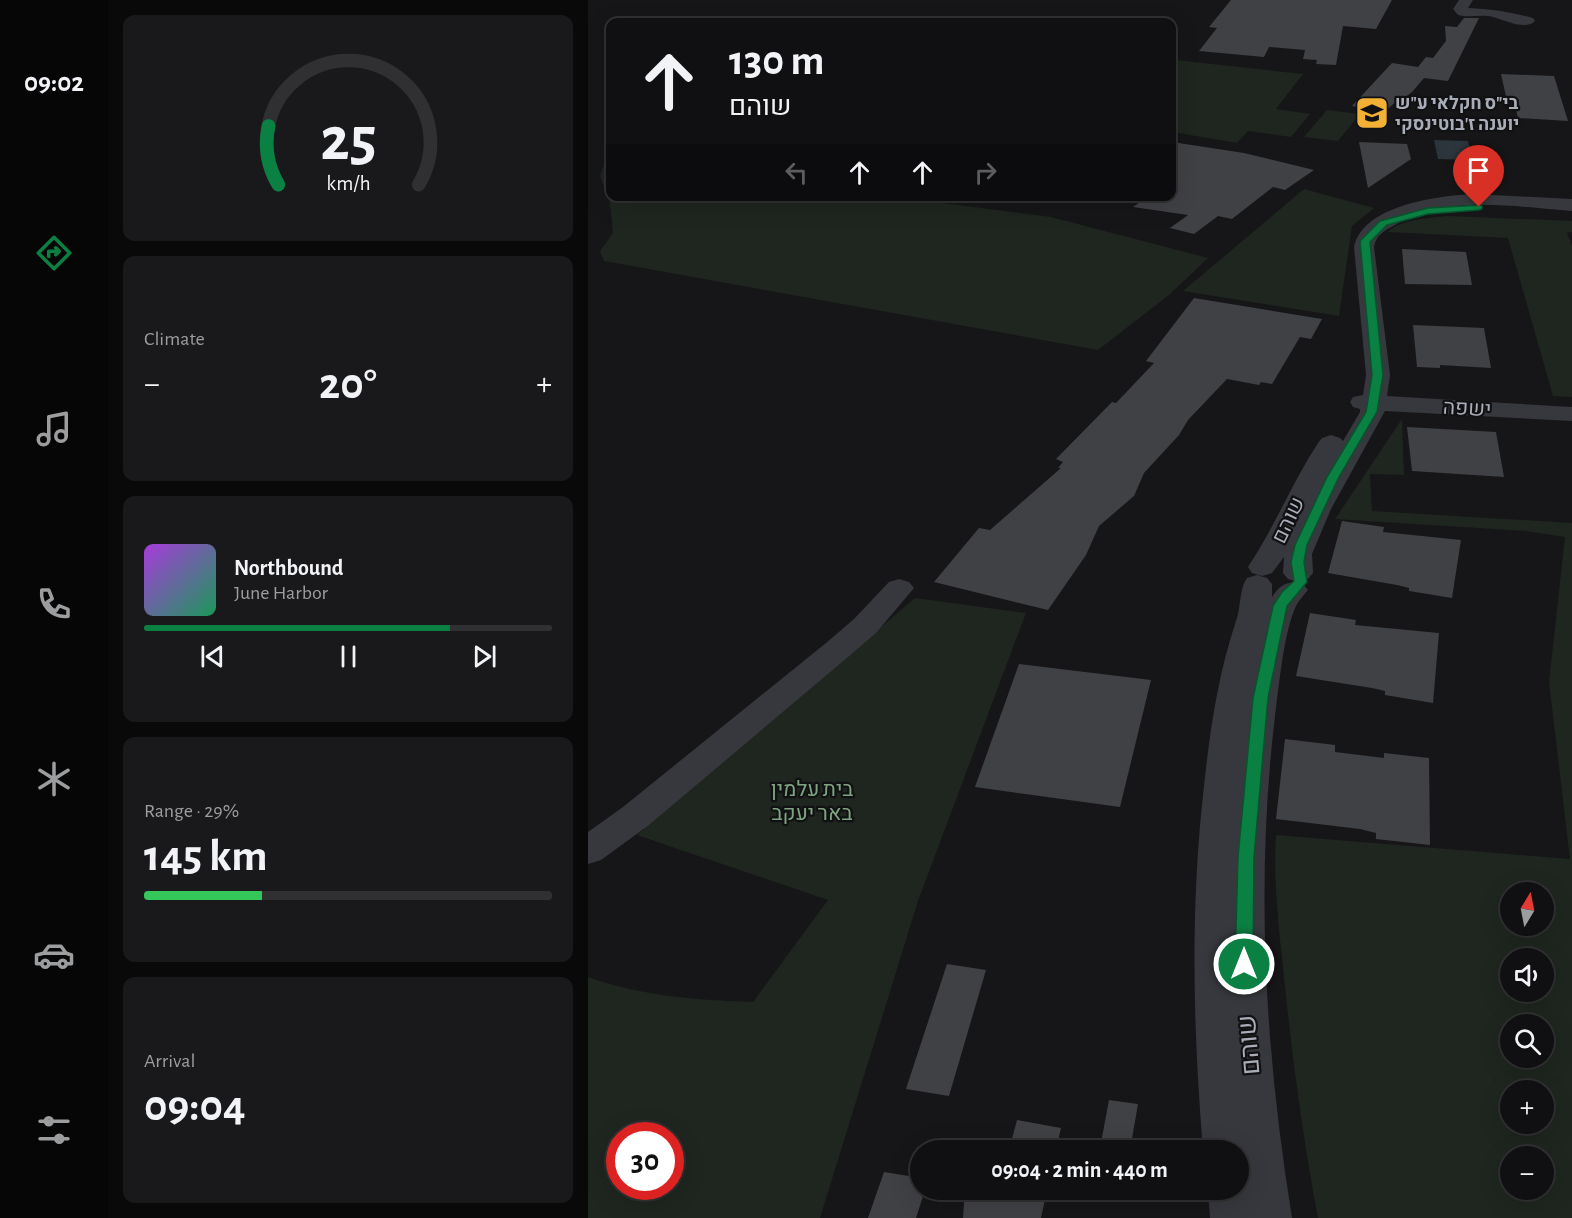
<!DOCTYPE html>
<html lang="en">
<head>
<meta charset="utf-8">
<style>
  body { margin:0; font-family:"Alegreya Sans",Heebo,sans-serif; background:#19191b; color:#f1f3f6; height:100vh; display:flex; flex-direction:column; font-size:22px; white-space:nowrap }
  * { box-sizing:border-box; margin:0 }
  p { font-size:20px; color:#9c9d9f }
  .icon { flex:none; width:33px; height:33px; fill:none; stroke:currentColor; stroke-width:2; stroke-linecap:round; stroke-linejoin:round }
  .map { position:relative; flex:1; overflow:hidden }
  .drawer { display:flex; flex-direction:column; gap:15px; padding:15px; background:#09090a; width:480px }
  .drawer>* { flex:none }
  .banner { position:absolute; left:18px; top:18px; width:570px; height:183px; border-radius:12px; box-shadow:0 6px 24px #0002,0 0 0 2px #303032; background:#101012; color:#f1f3f6; overflow:hidden }
  .needle { width:39px; rotate:10deg }
  .controls { position:absolute; left:912px; top:882px; display:grid; gap:12px }
  .controls a { display:grid; place-items:center; width:54px; height:54px; border-radius:50%; background:#101012; box-shadow:0 6px 24px #0002,0 0 0 2px #303032; font-size:30px }
  .speed { position:absolute; left:18px; top:1122px; display:flex; gap:12px; font-size:30px; font-weight:700; text-align:center }
  .speed>* { display:grid; place-content:center; width:78px; height:78px; border-radius:50%; background:#101012; box-shadow:0 6px 24px #0002,0 0 0 2px #303032; line-height:1 }
  .speed .limit { border:9px solid #d22; background:#fff; color:#111 }
  .pin { position:absolute; display:grid; place-items:center; width:51px; height:51px; color:#fff; margin:-62px -26px; border-radius:50% 50% 50% 0; rotate:-45deg; box-shadow:0 0 6px #0007 }
  .pin .icon { rotate:45deg }
  .me { position:absolute; width:66px; margin:-33px; rotate:0deg; stroke-linejoin:round; filter:drop-shadow(0 0 4px #0008) }
  .turn { display:flex; align-items:center; gap:21px; height:126px; padding:0 24px; font-size:27px }
  .turn .icon { width:78px; height:78px; stroke-width:2.5 }
  .turn b { display:block; font-size:42px; line-height:51px }
  .lanes { display:flex; align-items:center; height:57px; padding:0 24px; background:#0003; justify-content:center; gap:30px; direction:ltr }
  .lanes .off { opacity:.35 }
  .big { font-size:45px; font-weight:700; line-height:1.1 }
  .drawer .tile { flex:1; display:flex; flex-direction:column; justify-content:center; gap:9px; min-width:0; padding:0 21px; border-radius:12px; background:#19191b }
  .drawer .dial { align-items:center; gap:0 }
  .dial svg { height:156px; overflow:visible; fill:none; stroke:#303032; stroke-width:7; stroke-linecap:round; text-anchor:middle }
  .dial text { fill:#f1f3f6; stroke:none }
  .song { display:flex; align-items:center; gap:18px }
  .cover { width:72px; height:72px; border-radius:9px; background:linear-gradient(135deg,hsl(280 70% 55%),hsl(150 70% 35%)) }
  .played { height:6px; border-radius:3px; background:linear-gradient(90deg,#0b8043 75%,#303032 75%) }
  .keys { display:flex; justify-content:space-around; direction:ltr }
  .heat { display:flex; justify-content:space-between; align-items:center; font-size:33px; direction:ltr }
  .charge { height:9px; border-radius:4px; background:linear-gradient(90deg,#34c759 29%,#303032 0) }
  .trip { position:absolute; left:322px; top:1140px; width:339px; height:60px; border-radius:30px; background:#101012; box-shadow:0 6px 24px #0002,0 0 0 2px #303032; font-weight:700; line-height:60px; text-align:center }
  main { display:flex; flex:1; min-height:0 }
  .dock { display:flex; flex-direction:column; width:108px; justify-content:space-around; align-items:center; background:#060607; color:#9c9d9f }
  .dock .icon { width:42px; height:42px }
  .dock .current { color:#0b8043 }
  .dock b { font-size:27px; color:#f1f3f6 }
  .map>svg:first-child { display:block }
</style>
</head>
<body>
<main>
<nav class="dock">
<b>09:02</b>
<svg class="icon current" aria-label="directions" viewBox="0 0 24 24"><path d="M12 3l9 9-9 9-9-9zM9 14v-3h6M13 9l2 2-2 2"/></svg>
<svg class="icon" aria-label="music" viewBox="0 0 24 24"><path d="M9 18V5l10-2v13"/><circle cx="6" cy="18" r="3"/><circle cx="16" cy="16" r="3"/></svg>
<svg class="icon" aria-label="phone" viewBox="0 0 24 24"><path d="M5 4h4l2 5-3 2q2 4 5 5l2-3 5 2v4C11 20 4 13 5 4z"/></svg>
<svg class="icon" aria-label="climate" viewBox="0 0 24 24"><path d="M12 3v18M4 7l16 10M4 17L20 7"/></svg>
<svg class="icon" aria-label="car" viewBox="0 0 24 24"><path d="M5 17H2v-5l4-1 3-4h7l3 4 3 1v5h-3M9 17h6M6 11h13"/><circle cx="7" cy="17" r="2"/><circle cx="17" cy="17" r="2"/></svg>
<svg class="icon" aria-label="filters" viewBox="0 0 24 24"><path d="M4 7h16M4 17h16"/><circle cx="9" cy="7" r="2"/><circle cx="15" cy="17" r="2"/></svg>
</nav>
<section class="drawer">
<div class="tile dial"><svg viewBox="0 0 100 80">
<path d="M14 69A42 42 0 1 1 86 69"/>
<path d="M14 69A42 42 0 0 1 9 39" stroke="#0b8043"/>
<text x="50" y="56" font-size="32" font-weight="700">25</text>
<text x="50" y="72" font-size="11">km/h</text>
</svg></div>
<div class="tile"><p>Climate</p>
<div class="heat"><a>−</a><b class="big">20°</b><a>+</a></div>
</div>
<div class="tile">
<div class="song"><i class="cover"></i><div><b>Northbound</b><p>June Harbor</p></div></div>
<div class="played"></div>
<div class="keys"><svg class="icon" aria-label="previous" viewBox="0 0 24 24"><path d="M18 5L8 12l10 7zM5 5v14"/></svg><svg class="icon" aria-label="pause" viewBox="0 0 24 24"><path d="M8 5v14M16 5v14"/></svg><svg class="icon" aria-label="next" viewBox="0 0 24 24"><path d="M6 5l10 7-10 7zM19 5v14"/></svg></div>
</div>
<div class="tile"><p>Range · 29%</p><b class="big">145 km</b><div class="charge"></div></div>
<div class="tile"><p>Arrival</p><b class="big">09:04</b></div>
</section>
<div class="map">
<svg width="984" height="1218" viewBox="0 0 984 1218">
  <rect width="100%" height="100%" fill="#161618"/>
  <g fill="#1e261f" fill-rule="evenodd">
    <polygon points="587,60 715,74 688,109 722,114 703,137 660,131 649,143 584,132 584,63"/>
    <polygon points="739,110 772,114 750,141 716,137"/>
    <polygon points="18,158 22,159 22,196 307,197 463,217 620,258 581,295 510,350 16,261 12,251 25,233 22,203 12,176"/>
    <polygon points="716,189 786,208 764,226 751,316 595,291"/>
    <path d="M 860,216 L 984,221 L 984,232 L 979,233 L 984,246 L 984,397 L 965,396 L 920,238 L 800,232 C 814,219 841,218 860,216 Z"/>
    <path d="M 814,419 L 816,475 L 782,474 L 784,511 L 984,523 L 984,1218 L 730,1218 C 715,1138 704,1057 696,977 C 691,929 685,882 688,835 L 982,859 L 961,682 L 977,537 L 938,531 L 747,519 ZM 956,892 L 956,926 L 922,926 L 922,892 ZM 922,958 L 956,958 L 956,992 L 922,992 ZM 922,1024 L 956,1024 L 956,1058 L 922,1058 ZM 922,1090 L 956,1090 L 956,1124 L 922,1124 ZM 956,1156 L 956,1190 L 922,1190 L 922,1156 Z"/>
    <path d="M 327,598 L 438,613 L 330,901 L 232,1218 L 0,1218 L 0,977 C 53,996 109,1000 165,1002 L 240,900 L 49,835 ZM 32,1136 L 82,1136 L 82,1186 L 32,1186 Z"/>
  </g>
  <polygon fill="#2c353c" points="846,140 880,141 885,160 850,159"/>
  <g fill="#404145">
    <polygon points="643,0 804,0 788,29 755,26 748,65 728,64 729,60 715,59 717,50 681,47 676,57 611,51 629,28 621,27"/>
    <polygon points="876,18 891,18 860,81 836,78 824,92 815,99 811,99 797,111 764,106 804,63 830,67 838,57 845,58 858,41 857,26 869,27"/>
    <polygon points="913,74 966,76 980,121 930,118 926,101 919,101"/>
    <polygon points="584,142 656,153 726,170 697,190 685,187 644,219 630,216 606,234 582,228 600,215 545,207 561,196 584,196"/>
    <polygon points="771,142 819,144 823,159 780,188"/>
    <polygon points="814,249 878,252 884,285 817,284"/>
    <polygon points="606,298 734,319 723,339 712,337 684,384 673,382 671,385 639,379 600,420 591,435 556,473 546,496 511,526 498,555 460,610 346,582 391,528 402,530 473,468 470,468 475,462 468,459 524,402 528,403 566,363 558,361"/>
    <polygon points="825,325 896,328 903,368 852,365 852,368 829,367"/>
    <polygon points="819,427 908,432 916,477 824,471"/>
    <polygon points="754,521 796,527 795,532 873,540 864,598 821,591 821,588 809,585 740,573"/>
    <polygon points="722,613 768,620 767,625 851,633 845,703 797,695 797,691 784,688 708,676"/>
    <polygon points="431,664 563,680 532,807 387,787"/>
    <polygon points="697,739 747,745 747,752 796,758 796,753 841,758 842,845 788,839 788,833 772,829 688,819"/>
    <polygon points="359,964 398,970 361,1096 318,1089"/>
    <polygon points="521,1100 550,1104 542,1150 512,1148"/>
    <polygon points="429,1120 473,1128 468,1150 421,1150"/>
    <polygon points="296,1172 333,1178 333,1190 337,1190 328,1218 280,1218"/>
    <polygon points="377,1190 459,1190 453,1218 375,1218"/>
  </g>
  <g fill="none" stroke-linecap="round" stroke-linejoin="round">
    <g fill="#37383d" fill-rule="evenodd">
      <path d="M 871,0 L 885,0 L 880,8 C 903,9 923,12 945,18 L 947,21 C 937,31 917,20 905,17 C 894,14 881,18 870,15 L 865,9 Z"/>
      <path d="M 885,194 L 984,199 L 984,211 C 926,207 860,194 807,225 C 797,230 788,235 786,247 L 802,375 L 799,396 L 984,407 L 984,421 L 797,411 L 743,509 L 724,554 L 725,573 L 720,579 L 710,582 L 700,579 L 695,573 L 696,557 L 684,573 L 674,576 L 664,573 L 660,567 C 686,528 704,483 730,443 L 734,438 L 743,435 L 752,438 L 755,441 L 772,412 L 772,409 L 765,407 L 762,402 L 765,397 L 775,395 L 778,375 L 766,247 C 775,205 850,196 885,194 Z"/>
      <path d="M 669,575 L 679,578 L 684,584 L 684,597 C 693,584 700,580 715,584 L 720,590 C 716,595 712,599 709,604 C 696,629 691,686 687,716 C 667,884 677,1051 704,1218 L 622,1218 L 620,1190 L 651,1190 L 651,1150 L 615,1150 C 605,1028 602,908 616,786 C 622,730 630,675 648,621 C 653,608 651,589 659,578 Z"/>
      <polygon points="311,579 321,582 326,588 288,633 260,657 61,825 13,860 0,864 0,832 35,807 238,643 266,619 301,582"/>
    </g>
  </g>
  <polygon fill="#0b8043" stroke="#07532c" stroke-width="1.5" points="894,205 894,209 891,210 840,214 799,225 782,242 795,375 789,412 751,477 719,545 716,562 719,582 699,606 680,698 666,857 665,964 662,969 649,969 647,964 650,857 665,698 685,606 694,592 706,581 703,562 707,545 739,477 778,412 784,375 772,241 792,221 840,208"/>
  <defs>
    <symbol id="school-square" viewBox="-11 -11 22 22"><rect x="-9" y="-9" width="18" height="18" rx="4" fill="#f2b134" stroke="#111113"/><path d="M0-5L7-2L0 1L-7-2ZM-4 1L0 2.5L4 1V4Q0 6-4 4Z" fill="#111"/></symbol>
  </defs>
  <g fill-rule="evenodd">
    <use href="#school-square" x="765" y="94" width="38" height="38"/>
  </g>
  <g text-anchor="middle" stroke-width="4.5" stroke-linejoin="round" paint-order="stroke">
    <g font-size="18" font-weight="bold" fill="#a8adb8" stroke="#111113" text-anchor="start">
      <text x="807" y="109">בי"ס חקלאי ע"ש<tspan x="807" dy="21">יוענה ז'בוטינסקי</tspan></text>
    </g>
    <g font-size="21" fill="#a8adb8" stroke="#111113">
      <text transform="translate(879 408) rotate(3)" y="7">ישפה</text>
      <text transform="translate(700 520) rotate(-64)" y="7">שוהם</text>
    </g>
    <g font-size="21" fill="#7fa381" stroke="#111113">
      <text x="224" y="796">בית עלמין<tspan x="224" dy="24">באר יעקב</tspan></text>
    </g>
    <g font-size="26" fill="#a8adb8" stroke="#111113">
      <text transform="translate(660 1045) rotate(-95)" y="9">שוהם</text>
    </g>
  </g>
</svg>
<div class="controls">
<a><svg class="needle" viewBox="-14 -14 28 28"><path d="M0-13l5 13h-10z" fill="#e53935"/><path d="M0 13l5-13h-10z" fill="#9c9d9f"/></svg></a>
<a><svg class="icon" aria-label="sound" viewBox="0 0 24 24"><path d="M4 9h4l5-4v14l-5-4H4zM17 9q2 3 0 6"/></svg></a>
<a><svg class="icon" aria-label="search" viewBox="0 0 24 24"><circle cx="10" cy="10" r="6"/><path d="M15 15l6 6"/></svg></a>
<a>+</a>
<a>−</a>
</div>
<div class="speed"><div class="limit">30</div></div>
<div class="pin" style="left:891px;top:207px;background:#d93025"><svg class="icon" aria-label="arrive" viewBox="0 0 24 24"><path d="M6 21V4h12l-3 4 3 4H6"/></svg></div>
<svg class="me" style="left:656px;top:964px" viewBox="-20 -20 40 40"><circle r="17" fill="#0b8043" stroke="#fff" stroke-width="3"/><path d="M0-11L8 9 0 5-8 9z" fill="#fff"/></svg>
<div class="trip">09:04 · 2 min · 440 m</div>
<div class="banner">
<div class="turn"><svg class="icon" aria-label="ahead" viewBox="0 0 24 24"><path d="M12 20V5M6 11l6-6 6 6"/></svg><div><b>130 m</b>שוהם</div></div>
<div class="lanes"><svg class="icon off" aria-label="left" viewBox="0 0 24 24"><path d="M17 20v-9H6M10 6l-5 5 5 5"/></svg><svg class="icon" aria-label="ahead" viewBox="0 0 24 24"><path d="M12 20V5M6 11l6-6 6 6"/></svg><svg class="icon" aria-label="ahead" viewBox="0 0 24 24"><path d="M12 20V5M6 11l6-6 6 6"/></svg><svg class="icon off" aria-label="right" viewBox="0 0 24 24"><path d="M7 20v-9h11M14 6l5 5-5 5"/></svg></div>
</div>
</div>
</main>
</body>
</html>
